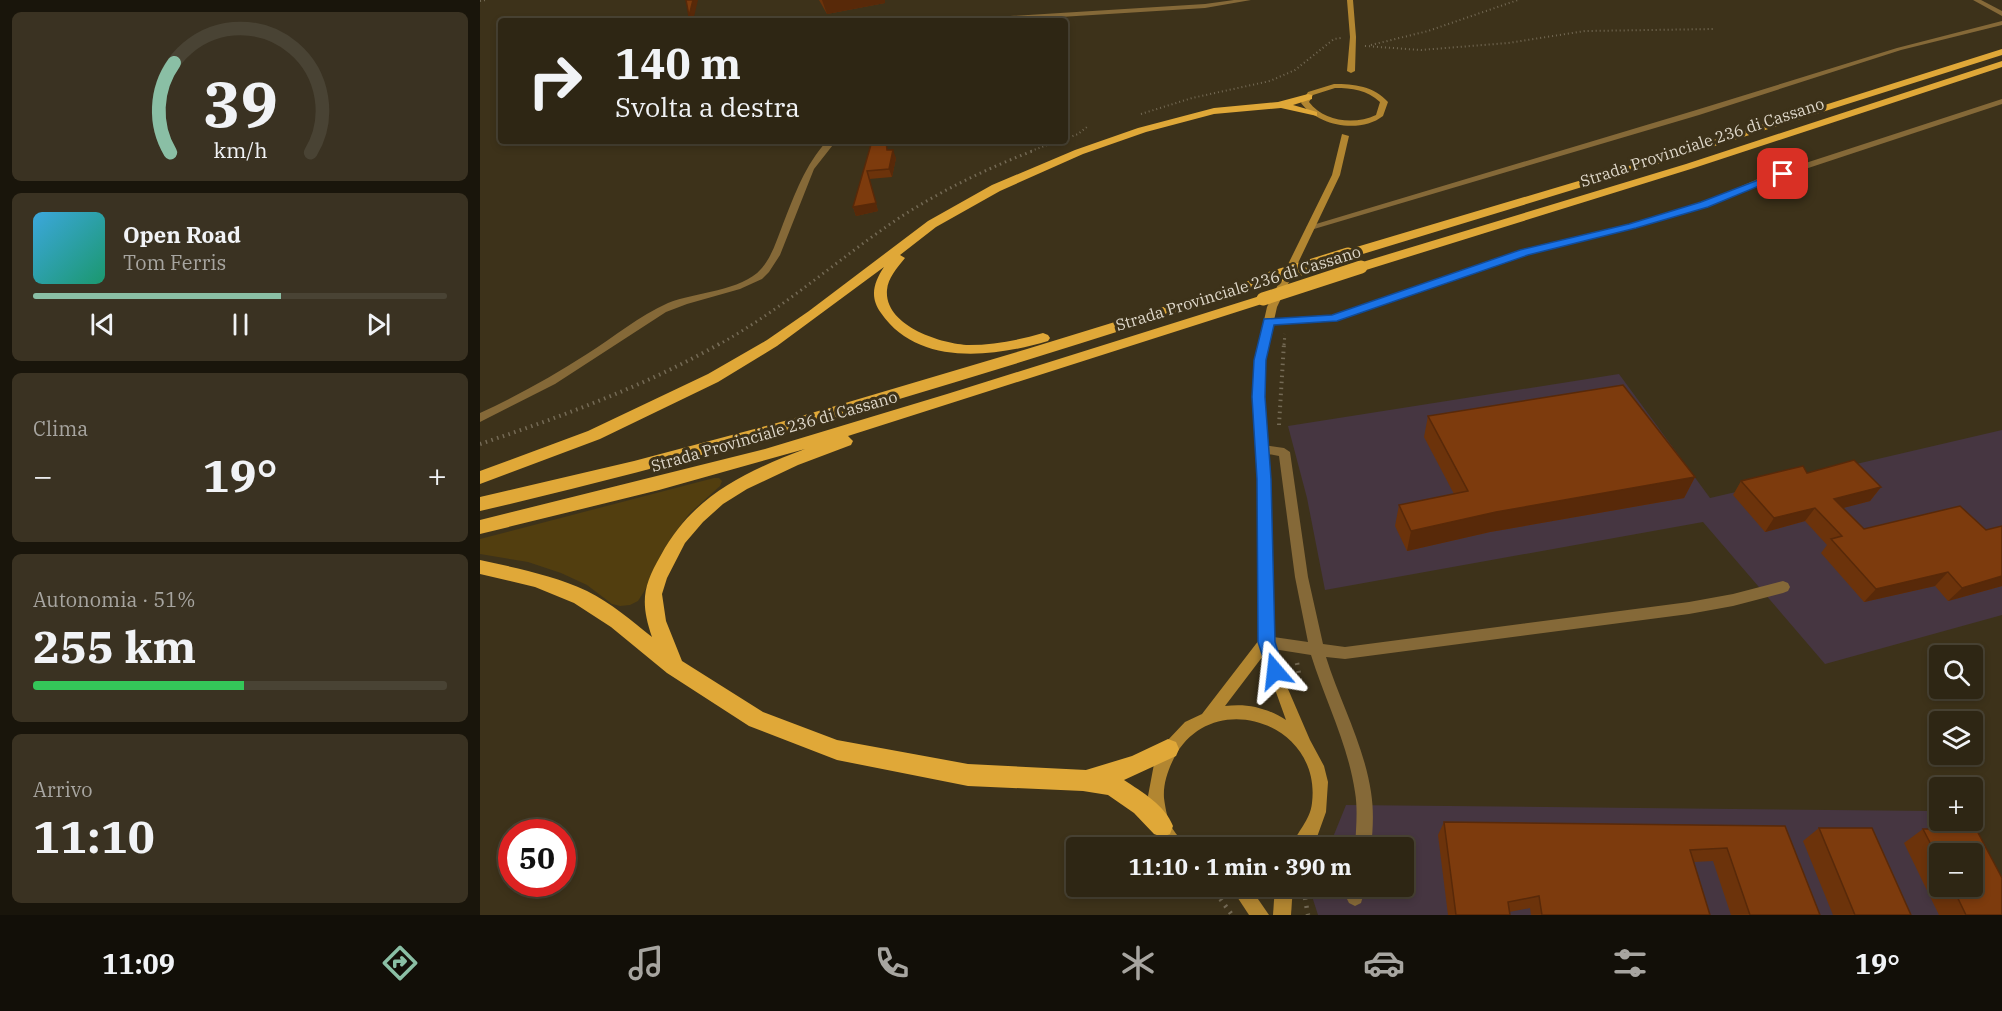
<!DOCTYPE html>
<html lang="it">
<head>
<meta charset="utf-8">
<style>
  body { margin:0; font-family:"IBM Plex Serif",serif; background:#3a3222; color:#f1f3f6; height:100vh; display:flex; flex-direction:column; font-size:22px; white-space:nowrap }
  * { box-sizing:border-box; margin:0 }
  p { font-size:20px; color:#a7a5a0 }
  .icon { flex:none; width:33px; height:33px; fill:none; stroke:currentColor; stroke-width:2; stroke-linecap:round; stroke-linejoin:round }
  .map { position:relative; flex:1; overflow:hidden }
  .details { display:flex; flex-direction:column; gap:12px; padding:12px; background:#19150b; width:480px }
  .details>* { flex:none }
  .hud { position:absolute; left:18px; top:18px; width:570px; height:126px; border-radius:6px; box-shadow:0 3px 9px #0003,0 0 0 2px #494334; background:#2e2614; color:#f1f3f6; overflow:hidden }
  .buttons { position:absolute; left:1449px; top:645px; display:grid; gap:12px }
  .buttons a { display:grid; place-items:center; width:54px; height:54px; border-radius:6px; background:#2e2614; box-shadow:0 3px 9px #0003,0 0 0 2px #494334; font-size:30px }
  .speed { position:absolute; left:18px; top:819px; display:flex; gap:12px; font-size:30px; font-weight:700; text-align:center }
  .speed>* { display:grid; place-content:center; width:78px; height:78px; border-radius:50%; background:#2e2614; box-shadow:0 3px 9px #0003,0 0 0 2px #494334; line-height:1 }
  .speed .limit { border:9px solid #d22; background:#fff; color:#111 }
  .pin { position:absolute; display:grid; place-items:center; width:51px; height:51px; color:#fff; margin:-26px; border-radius:12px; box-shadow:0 3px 9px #0006 }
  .me { position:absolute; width:66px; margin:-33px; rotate:343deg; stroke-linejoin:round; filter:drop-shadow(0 0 4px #0008) }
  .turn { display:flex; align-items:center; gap:21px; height:126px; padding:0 18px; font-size:27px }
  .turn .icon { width:78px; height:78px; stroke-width:2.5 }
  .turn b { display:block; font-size:42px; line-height:51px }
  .big { font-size:45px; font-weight:800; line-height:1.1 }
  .details .card { flex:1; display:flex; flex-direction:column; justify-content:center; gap:9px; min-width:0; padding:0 21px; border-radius:9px; background:#3a3222 }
  .details .dial { align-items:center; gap:0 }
  .dial svg { height:156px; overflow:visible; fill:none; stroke:#494334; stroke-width:7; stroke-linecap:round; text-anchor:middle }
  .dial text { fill:#f1f3f6; stroke:none }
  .song { display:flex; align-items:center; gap:18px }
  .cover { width:72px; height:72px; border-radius:9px; background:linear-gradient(135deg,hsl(200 70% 55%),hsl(160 70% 35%)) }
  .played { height:6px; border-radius:3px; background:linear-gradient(90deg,#8abfa5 60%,#494334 60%) }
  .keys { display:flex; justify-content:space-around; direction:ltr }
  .heat { display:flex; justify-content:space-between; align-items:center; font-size:33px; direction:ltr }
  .charge { height:9px; border-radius:4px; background:linear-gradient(90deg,#34c759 51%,#494334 0) }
  .trip { position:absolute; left:586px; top:837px; width:348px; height:60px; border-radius:6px; background:#2e2614; box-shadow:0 3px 9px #0003,0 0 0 2px #494334; font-weight:800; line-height:60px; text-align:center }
  .menu { display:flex; height:96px; justify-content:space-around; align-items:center; background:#120f08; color:#a7a5a0 }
  .menu .icon { width:42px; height:42px }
  .menu .active { color:#8abfa5 }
  .menu b { font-size:27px; color:#f1f3f6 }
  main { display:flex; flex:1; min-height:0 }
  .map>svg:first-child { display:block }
</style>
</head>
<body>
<main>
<section class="details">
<div class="card dial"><svg viewBox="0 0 100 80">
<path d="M14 69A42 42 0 1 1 86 69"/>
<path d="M14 69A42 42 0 0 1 16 23" stroke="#8abfa5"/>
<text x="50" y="56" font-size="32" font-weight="700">39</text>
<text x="50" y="72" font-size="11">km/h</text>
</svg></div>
<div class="card">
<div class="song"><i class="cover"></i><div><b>Open Road</b><p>Tom Ferris</p></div></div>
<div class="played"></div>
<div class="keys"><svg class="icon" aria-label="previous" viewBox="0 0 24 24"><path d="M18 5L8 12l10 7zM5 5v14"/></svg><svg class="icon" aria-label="pause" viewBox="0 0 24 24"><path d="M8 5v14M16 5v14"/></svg><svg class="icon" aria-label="next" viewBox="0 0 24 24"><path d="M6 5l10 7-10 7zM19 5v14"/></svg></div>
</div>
<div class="card"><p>Clima</p>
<div class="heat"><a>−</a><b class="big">19°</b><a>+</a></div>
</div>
<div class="card"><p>Autonomia · 51%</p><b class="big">255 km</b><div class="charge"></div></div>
<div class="card"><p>Arrivo</p><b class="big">11:10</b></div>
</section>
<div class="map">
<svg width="1522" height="915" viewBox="0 0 1522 915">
  <rect width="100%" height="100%" fill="#3d321a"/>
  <g fill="#463641" fill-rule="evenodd">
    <polygon points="1139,374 1230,498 1522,430 1522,615 1345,664 1223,522 845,590 827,498 808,426"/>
    <path d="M 866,805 L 1453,811 L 1460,820 L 1480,821 L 1522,915 L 838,915 L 829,887 L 924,886 L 924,848 L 849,847 ZM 1460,854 L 1492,854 L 1492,886 L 1460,886 Z"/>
  </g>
  <polygon fill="#523e0f" points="234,478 239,478 242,481 240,486 209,514 192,537 165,590 158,601 150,605 140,606 132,604 107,585 81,573 48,562 0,554 0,539"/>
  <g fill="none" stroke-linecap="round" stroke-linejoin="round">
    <g stroke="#746a55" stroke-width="2" stroke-dasharray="1 3" stroke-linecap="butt">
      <polyline points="0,1 6,0"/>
      <polyline points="891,45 948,31 1038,0"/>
      <polyline points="885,46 941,50 1028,43 1105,31 1233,29"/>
      <polyline points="661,114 712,98 790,81 815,70 854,39 861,38"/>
      <polyline points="585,139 598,134 607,127"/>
      <polyline points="551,151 578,141"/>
    </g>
    <g stroke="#746a55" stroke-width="3" stroke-dasharray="1.5 4" stroke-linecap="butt">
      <path d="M 238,345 C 303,309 358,259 419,218 C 462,190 508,168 555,150"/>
      <polyline points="804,345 805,334"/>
    </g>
    <g stroke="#746a55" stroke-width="4" stroke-dasharray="1.5 4.5" stroke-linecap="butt">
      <polyline points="799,425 804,343"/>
      <path d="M 0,444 C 83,416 165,386 241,343"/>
    </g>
    <g stroke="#746a55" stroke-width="4.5" stroke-dasharray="2 6" stroke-linecap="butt">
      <polyline points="817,663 822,691"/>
      <polyline points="731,886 752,915"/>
      <polyline points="825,898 828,915"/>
    </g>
    <g fill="#856938" fill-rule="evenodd">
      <polygon points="754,0 771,0 725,8 514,21 479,21 482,19 725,4"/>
      <polygon points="1493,0 1501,0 1522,11 1522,16"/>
      <polygon points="1522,21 1522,25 1421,50 1219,115 834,229 831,230 826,227 1213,111 1417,48"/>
      <polygon points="1522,99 1522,104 1286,182 1228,207 1156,228 1047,254 857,320 788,325 783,322 788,319 852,315 1041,250 1150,224 1222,203 1280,178"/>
      <path d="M 347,141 L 356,141 L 334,169 L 300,255 L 289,272 L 282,279 L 260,289 L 207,304 L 186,312 L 75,384 L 0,422 L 0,413 C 37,396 73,376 107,354 C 134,337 159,316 188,303 C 215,292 262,291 281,269 C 292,257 297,239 303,224 C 315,194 325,165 347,141 Z"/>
      <path d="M 782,445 L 804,448 L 810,452 L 828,577 L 843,644 L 865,647 L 1209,602 L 1253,594 L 1303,581 L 1308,583 L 1310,587 L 1308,591 L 1303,593 L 1253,606 L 1209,614 L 865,659 L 846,657 C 860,702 884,745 891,792 C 894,811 893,829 891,848 L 875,848 C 876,829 878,810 875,792 C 868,744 845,700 831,655 L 786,648 L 781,646 L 779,642 L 781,638 L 786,636 L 828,642 L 815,577 L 799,456 L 778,452 L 776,449 L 778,446 Z"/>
      <polygon points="868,886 886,886 881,903 875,906 869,903 866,897"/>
    </g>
    <g fill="#b28631" fill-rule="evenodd">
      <polygon points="867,0 873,0 876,37 875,71 871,73 867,71 870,37"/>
      <path d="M 854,84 C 874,84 894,86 908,102 L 903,116 C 880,134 838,126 821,103 L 828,92 ZM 855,88 C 872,88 887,90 900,102 L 896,115 C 875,125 844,122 829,102 L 833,95 Z"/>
      <path d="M 862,134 L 869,136 L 860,175 L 797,307 L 785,360 L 785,397 L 790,479 L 793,642 L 808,689 L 830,740 L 844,766 L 848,782 L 846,812 L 837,837 L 830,848 L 811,848 C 817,831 830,821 832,803 C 842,722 731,686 694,758 C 688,770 683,784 684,798 C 685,806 687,817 690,824 C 694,833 702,839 705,848 L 687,848 L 674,825 L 668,796 L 674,764 L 687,741 L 705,722 L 722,714 L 779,640 L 778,479 L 773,397 L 775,360 L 787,307 L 852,175 ZM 783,656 L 806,720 C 787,708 768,703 745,706 Z"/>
      <polygon points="750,886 769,886 789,915 769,915"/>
      <polygon points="795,886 813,886 811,915 793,915"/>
    </g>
    <g fill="#e0a838" fill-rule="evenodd">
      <polygon points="1522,49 1522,55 1197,158 873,257 868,258 861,254 863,251 1189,154"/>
      <polygon points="1522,61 1522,67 1214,168 886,270 881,271 874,267 876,264 1206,164"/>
      <path d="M 828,94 L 832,95 L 832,99 L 813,105 L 837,112 L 837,116 L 801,108 L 734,114 L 666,132 L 603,154 L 520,191 L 456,227 L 420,255 L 425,258 C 417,268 408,278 407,290 C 404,326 462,344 489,345 C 515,345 539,340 563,333 L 568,335 L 570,338 L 568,341 C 514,357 438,367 401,313 C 389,297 394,282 404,267 L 297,346 L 238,382 L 120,439 L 0,484 L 0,471 L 108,431 L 228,374 L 287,340 L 329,311 L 448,221 L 512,185 L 595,150 L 658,128 L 734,108 L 798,102 Z"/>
      <path d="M 791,274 L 798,278 L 796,281 C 533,366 269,449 0,511 L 0,497 L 154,461 L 308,420 L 547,349 Z"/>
      <path d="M 783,295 L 790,299 L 788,302 L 368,436 L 373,441 L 371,445 L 318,465 L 267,489 L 243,504 L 223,522 L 205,543 L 187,578 L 182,594 L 186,621 L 202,661 L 283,712 L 357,740 L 488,764 L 606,770 L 652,756 L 688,739 L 696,742 L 699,749 L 696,756 L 644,780 C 662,792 685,805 693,826 L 690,834 L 682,837 L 674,834 L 654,813 L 628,795 L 603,791 L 488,786 L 357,760 L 269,726 L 187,673 L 131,627 L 94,603 L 55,587 L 0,574 L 0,560 C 36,568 73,575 107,591 C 131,603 152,621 172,637 C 160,602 163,586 181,555 C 213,496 264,472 325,449 L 179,490 L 0,534 L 0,520 L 285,449 L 467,394 Z"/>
    </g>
    <g stroke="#e0a838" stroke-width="13">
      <polyline points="791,278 868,254"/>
      <polyline points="783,299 881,267"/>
    </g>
  </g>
  <g fill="#6c330b" fill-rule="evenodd">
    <polygon points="339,0 405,0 405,3 347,14"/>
    <polygon points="392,141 408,150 416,158 412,177 389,179 398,211 376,216 373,207"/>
    <polygon points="948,416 1215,477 1204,498 1010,532 927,551 915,526 919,505 974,494 944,437"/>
    <polygon points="1327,473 1401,487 1390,501 1363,508 1384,529 1506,530 1522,526 1522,586 1468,601 1455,586 1384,602 1341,553 1347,545 1325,521 1285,532 1253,495 1261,481"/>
    <path d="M 1460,807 L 1460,820 L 1490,820 L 1494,826 L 1490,829 L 1522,915 L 1459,915 L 1424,843 L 1443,829 L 1461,829 L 1453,811 ZM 1460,854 L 1492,886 L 1460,886 Z"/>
    <polygon points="964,822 1305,826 1340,915 1251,915 1233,861 1214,862 1230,915 1051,915 1050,908 1029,912 1030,915 968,915 958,835"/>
    <polygon points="1339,828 1431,915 1353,915 1323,841"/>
  </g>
  <g fill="#582909">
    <polygon points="213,0 218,0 213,21 211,21 209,16"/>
    <polygon points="342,0 405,0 405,3 347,14"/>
    <polygon points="413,150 416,158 412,177 409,169"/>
    <polygon points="389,179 398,211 376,216 373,207"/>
    <polygon points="1215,477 1204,498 1010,532 927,551 931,531 1016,512"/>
    <polygon points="1401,487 1390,501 1344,513 1354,499"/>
    <polygon points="1335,508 1325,521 1285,532 1294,518"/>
    <polygon points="1468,572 1455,586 1384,602 1396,589"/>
    <polygon points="1522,576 1522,586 1468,601 1482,588"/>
  </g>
  <g fill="#7d3b0d" stroke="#582909" stroke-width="1.5">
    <polygon points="206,0 213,0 209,16"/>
    <polygon points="392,141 406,141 407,150 413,150 409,169 387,171 396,203 373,207"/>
    <polygon points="1143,385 1215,477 1016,512 931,531 919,505 988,491 948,416"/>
    <polygon points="1374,460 1401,487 1354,499 1384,529 1480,506 1506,530 1522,526 1522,576 1482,588 1468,572 1396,589 1351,539 1362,536 1335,508 1294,518 1261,481 1323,466 1327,473"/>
    <polygon points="1466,820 1490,820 1494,826 1469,827"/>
    <polygon points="964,822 1305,826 1340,915 1270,915 1247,848 1210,850 1230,915 1062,915 1059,896 1028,902 1030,915 976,915"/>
    <polygon points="1339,828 1392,828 1431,915 1375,915"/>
    <polygon points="1443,829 1496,829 1522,878 1522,915 1486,915 1472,886 1492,886 1492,854 1460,854 1460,862"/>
  </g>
  <polygon fill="#1a73e8" stroke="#114b97" stroke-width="1.5" points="1299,172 1308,174 1228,207 1156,228 1048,255 857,321 794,325 786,360 785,397 791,479 795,642 804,671 801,676 795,678 789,676 778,642 777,479 772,397 774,360 784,319 852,315 1040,250 1149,224 1221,202"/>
  <g text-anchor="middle" stroke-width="6" stroke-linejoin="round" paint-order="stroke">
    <g font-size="16" fill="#dfd8ca" stroke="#3d321a">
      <text transform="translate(1222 142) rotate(-18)" y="6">Strada Provinciale 236 di Cassano</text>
      <text transform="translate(758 288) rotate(-17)" y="6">Strada Provinciale 236 di Cassano</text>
      <text transform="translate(294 431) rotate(-16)" y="6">Strada Provinciale 236 di Cassano</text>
    </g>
  </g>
</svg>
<div class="buttons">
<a><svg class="icon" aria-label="search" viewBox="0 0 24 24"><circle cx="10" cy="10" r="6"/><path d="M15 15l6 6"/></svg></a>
<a><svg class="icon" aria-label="layers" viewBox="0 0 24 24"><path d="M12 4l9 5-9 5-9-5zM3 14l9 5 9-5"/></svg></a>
<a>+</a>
<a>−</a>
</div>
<div class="speed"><div class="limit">50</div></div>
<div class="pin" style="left:1303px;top:174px;background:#d93025"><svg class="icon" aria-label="arrive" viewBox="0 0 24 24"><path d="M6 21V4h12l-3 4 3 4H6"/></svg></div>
<svg class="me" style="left:795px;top:671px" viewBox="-20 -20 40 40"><path d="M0-17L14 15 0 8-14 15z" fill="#1a73e8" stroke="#fff" stroke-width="4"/></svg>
<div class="trip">11:10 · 1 min · 390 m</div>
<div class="hud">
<div class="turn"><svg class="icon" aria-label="right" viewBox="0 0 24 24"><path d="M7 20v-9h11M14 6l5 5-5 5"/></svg><div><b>140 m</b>Svolta a destra</div></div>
</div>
</div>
</main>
<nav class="menu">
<b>11:09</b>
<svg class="icon active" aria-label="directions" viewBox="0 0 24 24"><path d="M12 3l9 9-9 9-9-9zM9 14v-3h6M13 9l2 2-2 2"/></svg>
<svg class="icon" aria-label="music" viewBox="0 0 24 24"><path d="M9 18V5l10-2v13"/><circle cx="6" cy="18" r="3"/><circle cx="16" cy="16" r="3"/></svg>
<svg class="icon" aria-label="phone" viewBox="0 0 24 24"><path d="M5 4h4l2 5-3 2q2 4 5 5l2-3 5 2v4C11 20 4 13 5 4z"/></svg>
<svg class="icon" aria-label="climate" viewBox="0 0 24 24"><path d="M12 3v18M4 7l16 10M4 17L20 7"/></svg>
<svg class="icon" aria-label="car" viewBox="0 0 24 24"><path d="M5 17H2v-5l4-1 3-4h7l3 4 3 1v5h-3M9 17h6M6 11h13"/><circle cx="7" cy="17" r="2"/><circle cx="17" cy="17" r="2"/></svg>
<svg class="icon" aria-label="filters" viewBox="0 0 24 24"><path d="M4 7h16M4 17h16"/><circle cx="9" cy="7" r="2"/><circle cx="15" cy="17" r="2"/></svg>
<b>19°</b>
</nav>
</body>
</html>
